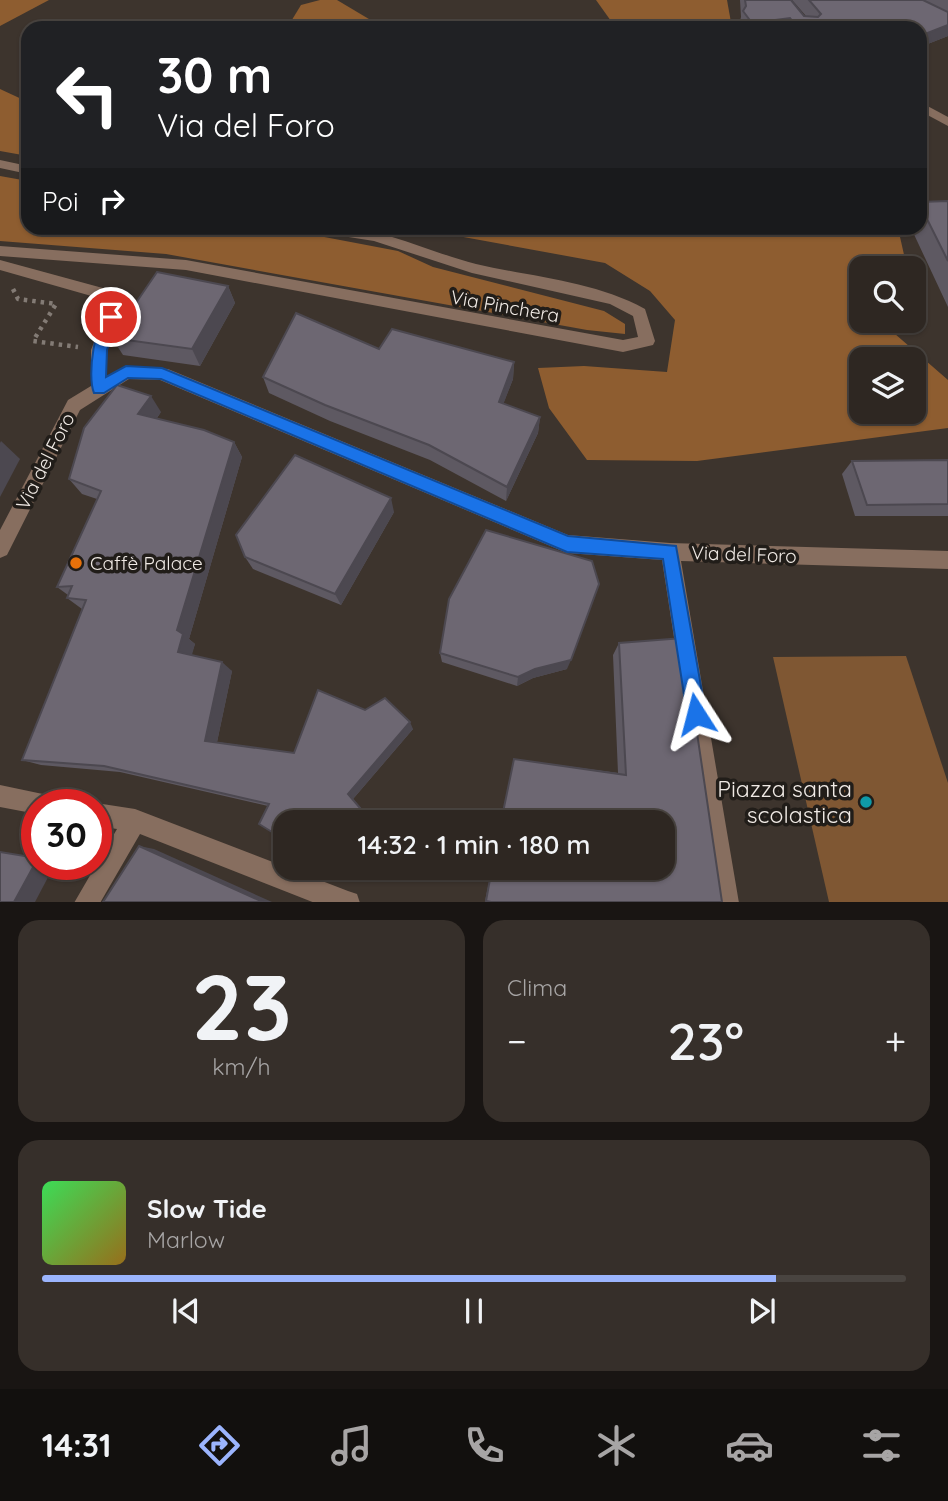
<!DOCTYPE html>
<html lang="it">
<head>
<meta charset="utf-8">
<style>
  body { margin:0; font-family:Quicksand,sans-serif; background:#362f2a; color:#f1f3f6; height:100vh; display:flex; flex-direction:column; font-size:26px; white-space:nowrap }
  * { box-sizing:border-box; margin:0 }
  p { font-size:23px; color:#a7a5a5 }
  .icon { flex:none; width:38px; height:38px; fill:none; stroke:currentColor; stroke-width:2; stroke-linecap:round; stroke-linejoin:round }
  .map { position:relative; height:902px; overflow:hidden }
  .drawer { display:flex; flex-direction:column; gap:18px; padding:18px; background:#191513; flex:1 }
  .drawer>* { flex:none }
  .hud { position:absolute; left:21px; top:21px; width:906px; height:214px; border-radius:21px; box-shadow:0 2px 5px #0004,0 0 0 2px #494440; background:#202124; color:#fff; overflow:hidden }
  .controls { position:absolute; left:849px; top:256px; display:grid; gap:14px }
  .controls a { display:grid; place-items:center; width:77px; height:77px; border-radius:14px; background:#2e2722; box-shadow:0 2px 5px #0004,0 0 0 2px #494440; font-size:35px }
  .speed { position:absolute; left:21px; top:789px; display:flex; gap:14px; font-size:35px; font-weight:700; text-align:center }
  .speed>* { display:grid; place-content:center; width:91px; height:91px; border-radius:50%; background:#2e2722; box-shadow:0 2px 5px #0004,0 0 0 2px #494440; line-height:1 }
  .speed .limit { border:10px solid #d22; background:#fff; color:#111 }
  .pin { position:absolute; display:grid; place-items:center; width:60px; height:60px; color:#fff; margin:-30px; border:4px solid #fff; border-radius:50%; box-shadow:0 2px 7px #0007 }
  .me { position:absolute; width:77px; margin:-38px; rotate:351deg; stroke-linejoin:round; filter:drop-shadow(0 0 5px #0008) }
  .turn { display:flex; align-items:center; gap:24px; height:147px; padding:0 21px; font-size:32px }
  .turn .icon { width:91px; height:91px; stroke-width:2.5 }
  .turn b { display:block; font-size:49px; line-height:60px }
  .then { display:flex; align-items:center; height:66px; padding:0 21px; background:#0003; gap:14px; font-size:26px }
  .big { font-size:52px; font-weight:600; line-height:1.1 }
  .drawer .card { flex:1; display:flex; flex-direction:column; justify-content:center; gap:10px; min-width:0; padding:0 24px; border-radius:21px; background:#362f2a }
  .drawer .dial { align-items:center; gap:0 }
  .dial b { font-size:91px; line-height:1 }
  .song { display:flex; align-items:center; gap:21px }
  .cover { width:84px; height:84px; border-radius:10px; background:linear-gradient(135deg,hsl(130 70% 55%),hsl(40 70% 35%)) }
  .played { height:7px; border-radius:4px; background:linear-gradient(90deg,#9bb4fd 85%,#494440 85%) }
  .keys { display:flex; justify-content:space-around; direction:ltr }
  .heat { display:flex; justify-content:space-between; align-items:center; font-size:38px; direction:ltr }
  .drawer .tiles { flex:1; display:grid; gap:18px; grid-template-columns:1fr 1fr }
  .card:last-child { grid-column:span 2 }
  .trip { position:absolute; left:273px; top:810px; width:402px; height:70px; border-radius:21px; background:#2e2722; box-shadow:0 2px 5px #0004,0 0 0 2px #494440; font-weight:600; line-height:70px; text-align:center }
  .tab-bar { display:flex; height:112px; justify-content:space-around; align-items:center; background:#12100e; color:#a7a5a5 }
  .tab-bar .icon { width:49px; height:49px }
  .tab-bar .active { color:#9bb4fd }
  .tab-bar b { font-size:32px; color:#f1f3f6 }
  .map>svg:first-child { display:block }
</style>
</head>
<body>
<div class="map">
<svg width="948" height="903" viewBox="0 0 948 903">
  <rect width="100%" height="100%" fill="#3d342d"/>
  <polygon fill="#7f5733" points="906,656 948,783 948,902 829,902 773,657"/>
  <g fill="#8e5d30" fill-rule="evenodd">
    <polygon points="0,0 49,0 0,26"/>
    <polygon points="320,0 337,0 384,28 287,28 301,5"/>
    <polygon points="596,0 727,0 732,28 616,28"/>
    <polygon points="0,89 28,102 28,156 0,151"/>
    <polygon points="0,176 28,181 28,228 277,228 398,251 433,267 604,311 625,324 625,334 587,330 166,254 0,241"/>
    <path d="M 414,228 L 898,228 L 907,268 L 861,268 L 861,320 L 879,320 L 948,380 L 948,428 L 697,461 L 587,460 L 549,408 L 538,368 L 584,366 L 667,372 L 675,320 L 650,291 L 605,263 ZM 861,359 L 914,359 L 914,411 L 861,411 Z"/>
  </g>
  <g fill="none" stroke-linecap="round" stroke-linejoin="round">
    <polyline stroke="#837b75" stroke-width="4.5" stroke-dasharray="3.5 5" stroke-linecap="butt" points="13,289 18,299 56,304 33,341 78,347"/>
    <g fill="#876e5f" fill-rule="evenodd">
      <polygon points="920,102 948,117 948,126 920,111"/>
      <polygon points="0,160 28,166 28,174 0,168"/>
      <path d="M 316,228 C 373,222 422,250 476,264 C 532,277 594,281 645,309 L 655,341 L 653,345 L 623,352 L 186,270 L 0,256 L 0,246 L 186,260 L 623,340 L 638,337 L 633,316 L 610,304 L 472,273 L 374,241 L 323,233 Z"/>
      <polygon points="0,260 121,293 125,303 107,350 107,376 126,366 168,369 568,535 670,543 948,551 948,569 681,561 739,903 715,903 662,560 567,553 160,380 129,379 80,410 7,555 0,558 0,530 68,400 91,386 91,350 109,303 109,301 0,270"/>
      <polygon points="0,785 57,797 60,805 37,805 37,814 0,807"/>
      <polygon points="96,803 135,809 348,891 357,894 360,903 315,903 140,834 100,903 74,903 117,829 96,826 96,805 90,805"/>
    </g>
  </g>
  <g fill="#5e5962">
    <polygon points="740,0 791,0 804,16 806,16 792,0 948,0 948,36 920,47 920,28 741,28 739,25 741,17"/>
    <polygon points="948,201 948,307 911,228 920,228 920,202"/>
    <polygon points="228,286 235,303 200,366 123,355 112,338"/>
    <polygon points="514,362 513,379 503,404 540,417 538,433 506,501 430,460 330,421 269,393 263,377"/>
    <polygon points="161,412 157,418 234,442 242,457 189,639 195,644 191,655 232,671 217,742 294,753 365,710 413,729 353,799 268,806 120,772 41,765 22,760 82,609 67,598 68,595 57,587 97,499 82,494 69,479"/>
    <polygon points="948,460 948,516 855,516 842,474 852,461"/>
    <polygon points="394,512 341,605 253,569 245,557"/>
    <polygon points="619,643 722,902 490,902 485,901 492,868 663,868 663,822 501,822 514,759 618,773 613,655"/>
    <polygon points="440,653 567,669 533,678 517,686 442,662"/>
  </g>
  <g fill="#4c4850">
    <polygon points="790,18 787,28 751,28 752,23"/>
    <polygon points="948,25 948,36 920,47 920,36"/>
    <polygon points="228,286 235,303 200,366 192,349"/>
    <polygon points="514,362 513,379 498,418 499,402"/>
    <polygon points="151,396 161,412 149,429 138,414"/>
    <polygon points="540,417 538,433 506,501 507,487"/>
    <polygon points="1,441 20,459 0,497 0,443"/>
    <polygon points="234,442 242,457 189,639 195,644 190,662 178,652 177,630"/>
    <polygon points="391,498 394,512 341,605 335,594"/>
    <polygon points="571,660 567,669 533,678 517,686 518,677 535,669"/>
    <polygon points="222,662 232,671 216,747 205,741"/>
    <polygon points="410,722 413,729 353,799 374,822 372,822 348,794"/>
    <polygon points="139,846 154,849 272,902 263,902"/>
    <polygon points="37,860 37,864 55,864 35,902 14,902"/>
    <polygon points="349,868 356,868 349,877 343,876"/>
  </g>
  <g fill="#6d6772" stroke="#4c4850" stroke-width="2">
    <polygon points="745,0 791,0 804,16 818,17 821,14 809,0 923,0 948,12 948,25 920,36 920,28 798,28 790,18 752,23 743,11 746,6"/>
    <polygon points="948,201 948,261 920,205 920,202"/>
    <polygon points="157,272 228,286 192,349 112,338"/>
    <polygon points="296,313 379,349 392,329 514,362 499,402 540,417 507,487 429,445 325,405 263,377"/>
    <polygon points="117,385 151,396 138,414 204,430 234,442 177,630 183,634 178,652 222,662 205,741 294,753 318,690 365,710 385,698 410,722 348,794 372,822 285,822 285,840 259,824 269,804 104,766 22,760 86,600 67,598 72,586 57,587 101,491 69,479 84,428"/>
    <polygon points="295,455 391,498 335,594 245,557 236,535"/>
    <polygon points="948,460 948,504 867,505 852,461"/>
    <polygon points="486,530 592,561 599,584 571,660 535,669 518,677 440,653 449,599"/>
    <polygon points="683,638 722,902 491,902 486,901 492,868 663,868 663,822 501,822 514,759 626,775 619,643"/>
    <polygon points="139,846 263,902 103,902"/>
    <polygon points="0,852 37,858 37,860 14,902 0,902"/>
    <polygon points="331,868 349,868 343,876"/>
  </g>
  <path fill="#1a73e8" stroke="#114b97" stroke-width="2" d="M 111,312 L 118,317 L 107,350 L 106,377 L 126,366 L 162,368 L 568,536 L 676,546 L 706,714 L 703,721 L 696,723 L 689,721 L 687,714 L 663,559 L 567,552 L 161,379 L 128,378 L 104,393 L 94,393 C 87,377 94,319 111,312 Z"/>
  <circle fill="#e8710a" stroke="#211d19" stroke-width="2.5" cx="76" cy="563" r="7"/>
  <circle fill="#0f9aa8" stroke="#211d19" stroke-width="2.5" cx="866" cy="802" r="7"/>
  <g text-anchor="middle" stroke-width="7" stroke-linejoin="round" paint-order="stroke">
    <g font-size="19" fill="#f0eae5" stroke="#211d19">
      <text transform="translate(505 306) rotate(10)" y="7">Via Pinchera</text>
      <text transform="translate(45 461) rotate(-63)" y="7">Via del Foro</text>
      <text transform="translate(744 554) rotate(2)" y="7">Via del Foro</text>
    </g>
    <g font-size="19" fill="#f0eae5" stroke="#211d19" text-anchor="start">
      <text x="90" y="570">Caffè Palace</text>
    </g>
    <g font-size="23" fill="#f0eae5" stroke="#211d19" text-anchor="end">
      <text x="852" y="797">Piazza santa<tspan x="852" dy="26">scolastica</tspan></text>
    </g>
  </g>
</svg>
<div class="controls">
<a><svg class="icon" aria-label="search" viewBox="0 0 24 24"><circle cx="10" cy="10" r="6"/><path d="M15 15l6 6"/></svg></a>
<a><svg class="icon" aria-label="layers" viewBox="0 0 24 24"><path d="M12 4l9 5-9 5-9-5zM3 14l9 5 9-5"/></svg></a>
</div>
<div class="speed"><div class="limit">30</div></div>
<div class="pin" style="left:111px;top:317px;background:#d93025"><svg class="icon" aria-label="arrive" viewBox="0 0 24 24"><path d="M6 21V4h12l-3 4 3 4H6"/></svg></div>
<svg class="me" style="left:696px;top:714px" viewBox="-20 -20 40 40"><path d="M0-17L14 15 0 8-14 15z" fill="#1a73e8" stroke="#fff" stroke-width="4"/></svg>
<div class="trip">14:32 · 1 min · 180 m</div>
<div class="hud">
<div class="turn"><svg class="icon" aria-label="left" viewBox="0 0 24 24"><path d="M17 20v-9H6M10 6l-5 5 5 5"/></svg><div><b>30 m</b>Via del Foro</div></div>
<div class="then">Poi<svg class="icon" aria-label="right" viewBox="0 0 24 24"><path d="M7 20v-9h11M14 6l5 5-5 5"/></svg></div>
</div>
</div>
<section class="drawer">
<div class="tiles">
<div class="card dial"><b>23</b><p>km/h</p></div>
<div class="card"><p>Clima</p>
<div class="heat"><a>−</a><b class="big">23°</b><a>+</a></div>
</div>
<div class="card">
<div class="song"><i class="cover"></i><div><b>Slow Tide</b><p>Marlow</p></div></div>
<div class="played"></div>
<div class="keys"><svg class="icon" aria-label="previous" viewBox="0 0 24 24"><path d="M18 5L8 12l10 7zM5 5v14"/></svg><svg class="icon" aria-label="pause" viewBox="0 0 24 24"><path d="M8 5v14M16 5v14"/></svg><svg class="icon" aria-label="next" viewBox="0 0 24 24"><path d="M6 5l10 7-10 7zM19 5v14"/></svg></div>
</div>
</div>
</section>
<nav class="tab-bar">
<b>14:31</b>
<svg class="icon active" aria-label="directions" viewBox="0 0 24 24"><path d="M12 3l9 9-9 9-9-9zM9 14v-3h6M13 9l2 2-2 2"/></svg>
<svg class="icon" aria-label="music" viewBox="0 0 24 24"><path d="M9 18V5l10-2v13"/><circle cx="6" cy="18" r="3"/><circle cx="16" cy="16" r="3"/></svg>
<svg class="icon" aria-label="phone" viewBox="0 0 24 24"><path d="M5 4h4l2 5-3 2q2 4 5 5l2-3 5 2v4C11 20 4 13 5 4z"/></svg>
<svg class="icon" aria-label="climate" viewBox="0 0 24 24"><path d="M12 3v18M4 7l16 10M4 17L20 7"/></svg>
<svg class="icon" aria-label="car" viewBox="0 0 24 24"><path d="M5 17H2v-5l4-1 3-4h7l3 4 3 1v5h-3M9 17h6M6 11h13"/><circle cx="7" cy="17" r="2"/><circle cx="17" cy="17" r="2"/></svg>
<svg class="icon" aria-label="filters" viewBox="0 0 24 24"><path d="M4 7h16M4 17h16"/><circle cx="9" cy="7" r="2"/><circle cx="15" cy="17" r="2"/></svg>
</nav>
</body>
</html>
